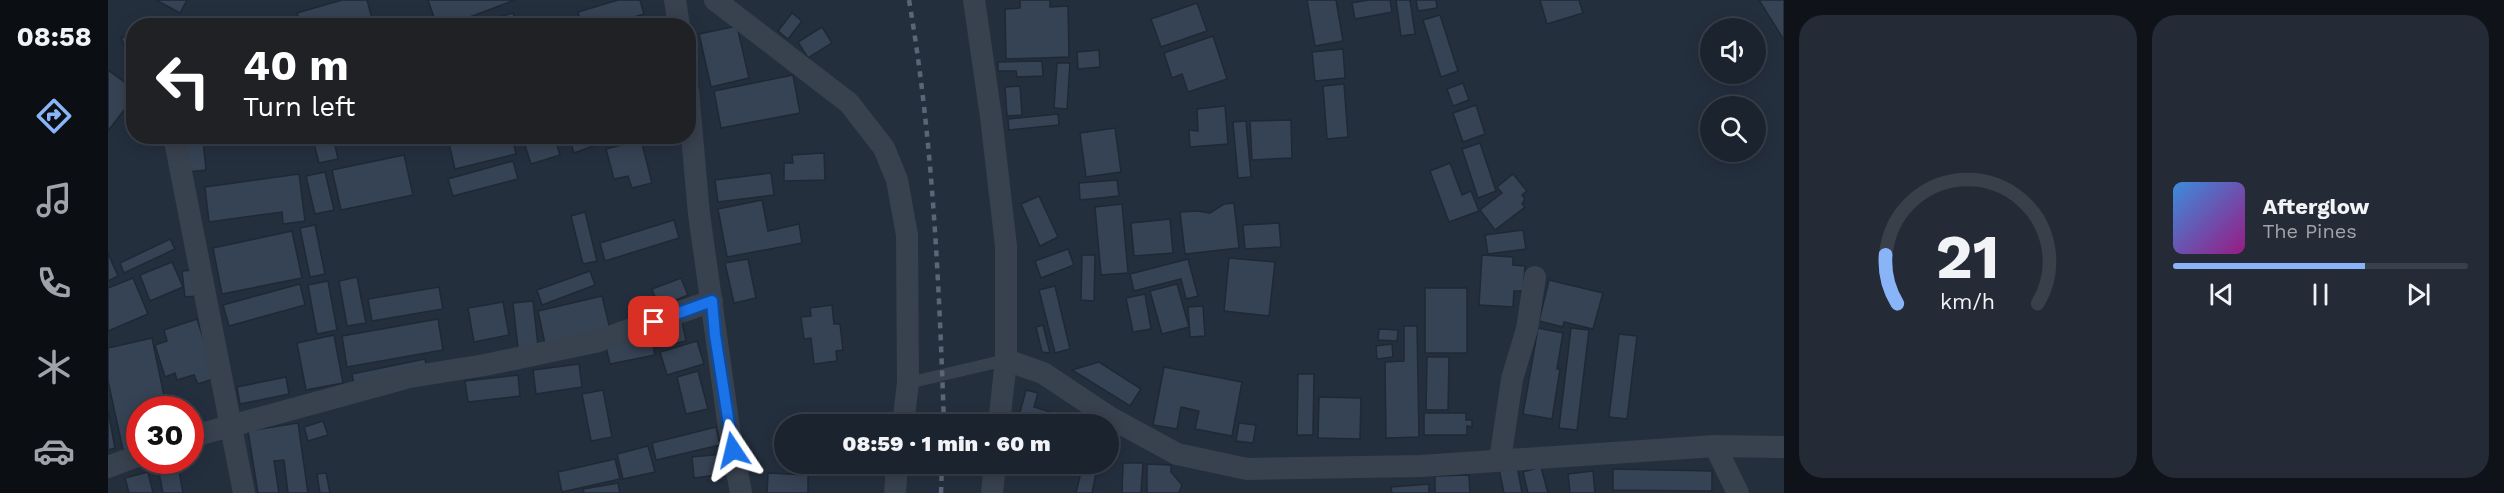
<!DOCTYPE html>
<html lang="en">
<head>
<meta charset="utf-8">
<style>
  body { margin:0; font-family:"Work Sans",sans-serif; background:#242b36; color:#f1f3f6; height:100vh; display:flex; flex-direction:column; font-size:22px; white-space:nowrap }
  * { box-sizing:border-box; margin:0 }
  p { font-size:20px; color:#a0a4aa }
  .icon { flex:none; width:33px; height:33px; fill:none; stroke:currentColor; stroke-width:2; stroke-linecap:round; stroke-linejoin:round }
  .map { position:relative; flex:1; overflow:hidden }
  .panel { display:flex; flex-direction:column; gap:15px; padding:15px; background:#0f1319; width:720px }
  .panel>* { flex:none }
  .hud { position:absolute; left:18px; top:18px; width:570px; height:126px; border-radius:24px; box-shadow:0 3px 15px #0003,0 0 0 2px #39404a; background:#202124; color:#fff; overflow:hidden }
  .buttons { position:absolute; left:1592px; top:18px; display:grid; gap:12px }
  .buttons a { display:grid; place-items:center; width:66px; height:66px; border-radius:50%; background:#1b232e; box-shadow:0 3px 15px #0003,0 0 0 2px #39404a; font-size:30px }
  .speed { position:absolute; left:18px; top:396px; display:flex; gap:12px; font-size:30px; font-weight:700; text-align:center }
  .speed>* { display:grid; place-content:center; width:78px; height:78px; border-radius:50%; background:#1b232e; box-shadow:0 3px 15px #0003,0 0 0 2px #39404a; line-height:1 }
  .speed .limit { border:9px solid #d22; background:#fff; color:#111 }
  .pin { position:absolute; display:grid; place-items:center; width:51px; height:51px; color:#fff; margin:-26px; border-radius:12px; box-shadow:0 3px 9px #0006 }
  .me { position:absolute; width:66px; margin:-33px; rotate:350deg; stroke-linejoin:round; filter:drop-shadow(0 0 4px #0008) }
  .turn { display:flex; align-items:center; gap:21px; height:126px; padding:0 18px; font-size:27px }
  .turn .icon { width:78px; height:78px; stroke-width:2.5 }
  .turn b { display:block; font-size:42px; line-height:51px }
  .panel .card { flex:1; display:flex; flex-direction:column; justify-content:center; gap:9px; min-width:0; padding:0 21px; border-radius:24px; background:#242b36 }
  .panel .dial { align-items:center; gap:0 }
  .dial svg { height:156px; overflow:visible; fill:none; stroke:#39404a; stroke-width:7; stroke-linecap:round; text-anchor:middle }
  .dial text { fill:#f1f3f6; stroke:none }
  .song { display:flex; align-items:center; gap:18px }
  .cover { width:72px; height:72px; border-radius:9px; background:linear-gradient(135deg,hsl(210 70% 55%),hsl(310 70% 35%)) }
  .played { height:6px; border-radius:3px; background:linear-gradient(90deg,#8ab4f8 65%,#39404a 65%) }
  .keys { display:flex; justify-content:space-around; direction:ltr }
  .panel .tiles { flex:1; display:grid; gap:15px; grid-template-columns:repeat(2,1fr) }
  .trip { position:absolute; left:666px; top:414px; width:345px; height:60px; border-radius:30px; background:#1b232e; box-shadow:0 3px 15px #0003,0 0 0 2px #39404a; font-weight:800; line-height:60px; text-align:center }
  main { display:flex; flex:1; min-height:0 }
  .tabs { display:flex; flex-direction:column; width:108px; justify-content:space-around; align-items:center; background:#0b0e12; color:#a0a4aa }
  .tabs .icon { width:42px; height:42px }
  .tabs .active { color:#8ab4f8 }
  .tabs b { font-size:27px; color:#f1f3f6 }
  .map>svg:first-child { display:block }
</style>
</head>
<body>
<main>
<nav class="tabs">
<b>08:58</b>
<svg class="icon active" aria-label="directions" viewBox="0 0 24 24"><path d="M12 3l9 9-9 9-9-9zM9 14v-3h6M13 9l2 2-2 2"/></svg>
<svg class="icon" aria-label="music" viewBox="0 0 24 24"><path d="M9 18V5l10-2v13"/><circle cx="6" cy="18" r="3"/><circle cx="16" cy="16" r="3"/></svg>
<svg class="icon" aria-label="phone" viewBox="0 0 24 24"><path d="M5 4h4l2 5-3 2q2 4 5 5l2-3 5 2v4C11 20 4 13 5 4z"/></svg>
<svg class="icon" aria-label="climate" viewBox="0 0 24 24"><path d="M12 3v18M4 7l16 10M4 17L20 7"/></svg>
<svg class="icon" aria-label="car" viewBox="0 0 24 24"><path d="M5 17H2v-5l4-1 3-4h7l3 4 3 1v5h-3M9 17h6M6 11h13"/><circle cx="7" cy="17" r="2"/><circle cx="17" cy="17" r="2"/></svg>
</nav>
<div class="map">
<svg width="1676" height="493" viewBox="0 0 1676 493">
  <rect width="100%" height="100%" fill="#242f3e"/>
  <g fill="#364354" stroke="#1f2835" stroke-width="1.5">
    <polygon points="48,0 79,0 72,13"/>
    <polygon points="234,0 259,0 266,26 193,26 189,13"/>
    <polygon points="320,0 407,0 338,26 329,26"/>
    <polygon points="510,0 532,0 536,14 497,26 474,26 470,12"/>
    <polygon points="912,0 942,0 942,7 960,6 961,57 898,59 897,9 912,8"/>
    <polygon points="1199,0 1228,0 1235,41 1207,46"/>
    <polygon points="1260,0 1282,0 1284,12 1247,19 1244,3"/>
    <polygon points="1288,0 1302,0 1307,34 1293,36"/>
    <polygon points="1308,0 1328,0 1329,8 1310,11"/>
    <polygon points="1432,0 1471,0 1475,13 1439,24"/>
    <polygon points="1651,0 1676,0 1676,40"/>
    <polygon points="1089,3 1099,31 1053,47 1043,19"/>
    <polygon points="405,13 409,26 360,26"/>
    <polygon points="684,13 694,21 680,39 670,31"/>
    <polygon points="1332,15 1350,71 1333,77 1315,20"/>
    <polygon points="629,26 641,78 603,87 591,34"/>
    <polygon points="714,27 724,43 700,58 690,42"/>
    <polygon points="26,33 26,67 13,38"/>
    <polygon points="1105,36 1119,79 1080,92 1074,74 1064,78 1056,53"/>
    <polygon points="1235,49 1237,78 1207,81 1204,52"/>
    <polygon points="991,50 992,67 970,69 969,52"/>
    <polygon points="934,61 935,76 909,77 908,71 890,71 890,62"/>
    <polygon points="949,63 962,63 959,109 946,108"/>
    <polygon points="0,70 26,89 26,97 0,131"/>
    <polygon points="685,75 692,113 613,128 606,91"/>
    <polygon points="1355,83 1361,100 1345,106 1339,89"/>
    <polygon points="1236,84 1240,137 1219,139 1215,86"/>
    <polygon points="912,86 914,115 899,116 897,87"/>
    <polygon points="1368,105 1377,134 1355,142 1345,113"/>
    <polygon points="1117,106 1120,144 1082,147 1081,130 1090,131 1089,109"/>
    <polygon points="950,114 951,125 901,130 900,119"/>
    <polygon points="1183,120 1184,158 1144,160 1142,121"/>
    <polygon points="1138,121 1143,177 1130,178 1125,122"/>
    <polygon points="1007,128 1013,172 978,177 972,133"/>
    <polygon points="204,136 225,136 230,159 211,163"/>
    <polygon points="351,136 404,136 408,154 347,169 340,139"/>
    <polygon points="414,136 446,136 452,155 423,164"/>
    <polygon points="461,136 513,136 466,153"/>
    <polygon points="95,140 98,170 80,172 77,141"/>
    <polygon points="533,140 544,183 524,188 520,176 506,179 498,149"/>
    <polygon points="1372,143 1388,191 1370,198 1354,149"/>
    <polygon points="716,153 717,180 676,181 676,163 685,163 684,155"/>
    <polygon points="296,155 305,195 233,210 224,170"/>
    <polygon points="405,161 410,179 345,196 340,179"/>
    <polygon points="1342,163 1354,195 1363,191 1371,211 1341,222 1322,171"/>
    <polygon points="217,172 226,210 207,214 198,176"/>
    <polygon points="663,173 666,195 610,202 607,180"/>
    <polygon points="191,174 197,221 175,224 174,212 101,222 97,187"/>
    <polygon points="1405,174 1419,191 1414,195 1417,199 1414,204 1417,207 1387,230 1372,210 1394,193 1389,187"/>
    <polygon points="1009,180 1011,196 972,200 971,183"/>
    <polygon points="931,196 950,237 932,246 913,204"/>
    <polygon points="654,200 660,231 691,224 694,243 619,257 610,209"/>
    <polygon points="1126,203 1131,248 1077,254 1072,212 1089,211 1102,213 1116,204"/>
    <polygon points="1014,204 1020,273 993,275 987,207"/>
    <polygon points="477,212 489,261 475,264 463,216"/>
    <polygon points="1062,219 1065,253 1026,256 1023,223"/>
    <polygon points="566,220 571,238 497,261 492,243"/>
    <polygon points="1171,223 1173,247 1137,249 1135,225"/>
    <polygon points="207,225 217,274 202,277 192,228"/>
    <polygon points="1415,230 1418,249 1380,254 1377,235"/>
    <polygon points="184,231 194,278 114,294 105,248"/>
    <polygon points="62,239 67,249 16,273 12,263"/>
    <polygon points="960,249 966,265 933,278 927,261"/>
    <polygon points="0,253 10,276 0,281"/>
    <polygon points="974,255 987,255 986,301 973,300"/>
    <polygon points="1374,255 1405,257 1405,265 1417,266 1415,291 1406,291 1405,307 1371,305"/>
    <polygon points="1121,258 1167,262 1161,316 1116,311"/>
    <polygon points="640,259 648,298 626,303 617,263"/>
    <polygon points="1080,259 1090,296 1078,299 1073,279 1026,291 1022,274"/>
    <polygon points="64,262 75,287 42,301 32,275"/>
    <polygon points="86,270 90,296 77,297 74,271"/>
    <polygon points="482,271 487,285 434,305 429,290"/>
    <polygon points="249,277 258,323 239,326 231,281"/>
    <polygon points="25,278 40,314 0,331 0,288"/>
    <polygon points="573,278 580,295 551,307 544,289"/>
    <polygon points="1441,280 1495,293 1485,329 1456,322 1455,327 1431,321"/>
    <polygon points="220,281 229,330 209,334 200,285"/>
    <polygon points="192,284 197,305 121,326 115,305"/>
    <polygon points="1069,284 1081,327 1054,334 1042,291"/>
    <polygon points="947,286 962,349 947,353 931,290"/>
    <polygon points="331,287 335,309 264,321 260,299"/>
    <rect x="1317" y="288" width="42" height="65"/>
    <polygon points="1037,294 1043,329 1025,332 1018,298"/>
    <polygon points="494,296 502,329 437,344 430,311"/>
    <polygon points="425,301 430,346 410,349 405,303"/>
    <polygon points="395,302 401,335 366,342 360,308"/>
    <polygon points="724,305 726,324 732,324 735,350 728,351 729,361 706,364 703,338 696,339 693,317 703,316 702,308"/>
    <polygon points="1095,306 1097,336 1082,337 1080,307"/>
    <polygon points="89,319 108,378 90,384 86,375 69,380 67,373 57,377 47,345 59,341 56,330"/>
    <polygon points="330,319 335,350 239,367 234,336"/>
    <polygon points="574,321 578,341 548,348 544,328"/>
    <polygon points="935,325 942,353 934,352 928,327"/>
    <polygon points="1296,326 1309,326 1311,437 1278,438 1277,362 1296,361"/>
    <polygon points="1430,328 1455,333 1449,369 1452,369 1444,419 1415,414"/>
    <polygon points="1463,328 1481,330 1469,430 1451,428"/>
    <polygon points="1271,329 1290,330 1289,341 1270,340"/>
    <polygon points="542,333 547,355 502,364 497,343"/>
    <polygon points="1511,334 1529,336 1519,419 1501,417"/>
    <polygon points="226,335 235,383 198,390 189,343"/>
    <polygon points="44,338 59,410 32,410 32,446 15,450 0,381 0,348"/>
    <polygon points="589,341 596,364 559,375 552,352"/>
    <polygon points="1284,344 1285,357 1269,359 1268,346"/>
    <polygon points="1319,357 1341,357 1340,410 1318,410"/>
    <polygon points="317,359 319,369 246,384 244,374"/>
    <polygon points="991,362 1033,389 1022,406 964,370"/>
    <polygon points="471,364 474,387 428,394 425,370"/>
    <polygon points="1056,367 1134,382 1124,436 1087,429 1091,411 1073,407 1069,429 1045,425"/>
    <polygon points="590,371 600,409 578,414 569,377"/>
    <polygon points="1190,374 1206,374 1205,435 1189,435"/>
    <polygon points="410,375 412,396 360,402 357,381"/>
    <polygon points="178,377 181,394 132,404 129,387"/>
    <polygon points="495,390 504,437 483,441 474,394"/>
    <polygon points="918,390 930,393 926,407 946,413 942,424 901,424 904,414 911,416"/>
    <polygon points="1211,397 1253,398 1252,439 1210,438"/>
    <polygon points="0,410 7,448 0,450"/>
    <polygon points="1316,413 1358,413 1358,420 1364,420 1364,427 1359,426 1359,435 1316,435"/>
    <polygon points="732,417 733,424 700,424 699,419"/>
    <polygon points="215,421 220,435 200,441 196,427"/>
    <polygon points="190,423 200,493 180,493 176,460 166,461 171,493 150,493 140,431"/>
    <polygon points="1131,423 1148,425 1145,443 1128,441"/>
    <polygon points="608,427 612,445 548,460 544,443"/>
    <polygon points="540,446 547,472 515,479 509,454"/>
    <polygon points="615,454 617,474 586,478 584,457"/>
    <polygon points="507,459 512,479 454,492 450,472"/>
    <polygon points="69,460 75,493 55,493 49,463"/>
    <polygon points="1015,463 1035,463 1033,493 1014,493"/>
    <polygon points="896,464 931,464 928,474"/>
    <polygon points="937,464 956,464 953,474 936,468"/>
    <polygon points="975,464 990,464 984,493 968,493"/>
    <polygon points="1039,464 1063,465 1063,472 1074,485 1071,493 1039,493"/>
    <polygon points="1409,465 1414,493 1396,493 1391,469"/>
    <polygon points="1433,467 1440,493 1420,493 1415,472"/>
    <polygon points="1505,469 1604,471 1604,491 1505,490"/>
    <polygon points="1485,471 1487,493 1462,493 1460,474"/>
    <polygon points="40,472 45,493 21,493 17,478"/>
    <polygon points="218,473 222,493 212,493 209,474"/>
    <polygon points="660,473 700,475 700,493 659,493"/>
    <polygon points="1361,475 1362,493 1327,493 1327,476"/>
    <polygon points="510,483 512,493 476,493 475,489"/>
    <polygon points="1321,484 1321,493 1284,493 1283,487"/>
  </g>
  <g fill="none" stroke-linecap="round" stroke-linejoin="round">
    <polyline stroke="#38414e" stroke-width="12" points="800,383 898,360"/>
    <g stroke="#38414e" stroke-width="22">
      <polyline points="567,0 571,26"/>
      <polyline points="607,0 741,103 776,148 789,180 799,235 800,383 795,424"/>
      <polyline points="866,0 883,117 898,246 898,360 891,424"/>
      <polyline points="580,91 591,214 621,428 633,493"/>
      <polyline points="66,136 136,493"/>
      <polyline points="898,360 935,373 1001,417 1069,454 1139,469 1313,466 1607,446 1676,447"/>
      <polyline points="82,437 302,377 377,365 487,342 604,301"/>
      <polyline points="1607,446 1630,493"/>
      <polyline points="1392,460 1404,379 1419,329 1427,277"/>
      <polyline points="0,467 32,455"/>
      <polyline points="787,493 789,464"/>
      <polyline points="884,493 887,464"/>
    </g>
    <g stroke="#5a6575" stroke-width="4.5" stroke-dasharray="6 6" stroke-linecap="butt">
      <path d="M 801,0 C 825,140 831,283 836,424"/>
      <polyline points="833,493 834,464"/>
    </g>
  </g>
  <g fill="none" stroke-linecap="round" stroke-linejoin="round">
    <defs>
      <polyline id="route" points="546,322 604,301 607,335 625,450"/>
    </defs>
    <use href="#route" stroke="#114b97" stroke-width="15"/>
    <use href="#route" stroke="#1a73e8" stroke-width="10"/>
  </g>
</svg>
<div class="buttons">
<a><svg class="icon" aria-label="sound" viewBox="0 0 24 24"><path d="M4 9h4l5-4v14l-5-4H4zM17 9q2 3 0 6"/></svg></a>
<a><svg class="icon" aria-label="search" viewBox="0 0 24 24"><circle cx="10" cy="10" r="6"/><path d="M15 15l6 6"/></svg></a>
</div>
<div class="speed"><div class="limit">30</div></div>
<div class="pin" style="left:546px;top:322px;background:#d93025"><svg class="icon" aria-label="arrive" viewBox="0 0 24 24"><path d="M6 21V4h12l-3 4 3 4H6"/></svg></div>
<svg class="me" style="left:625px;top:450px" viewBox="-20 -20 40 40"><path d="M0-17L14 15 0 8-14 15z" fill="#1a73e8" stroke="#fff" stroke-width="4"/></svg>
<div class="trip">08:59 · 1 min · 60 m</div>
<div class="hud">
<div class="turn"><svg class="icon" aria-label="left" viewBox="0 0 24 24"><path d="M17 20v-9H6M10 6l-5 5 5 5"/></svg><div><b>40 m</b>Turn left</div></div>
</div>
</div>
<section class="panel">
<div class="tiles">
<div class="card dial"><svg viewBox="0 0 100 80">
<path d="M14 69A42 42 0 1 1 86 69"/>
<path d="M14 69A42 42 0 0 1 8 44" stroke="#8ab4f8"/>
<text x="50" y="56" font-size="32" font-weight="700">21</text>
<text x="50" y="72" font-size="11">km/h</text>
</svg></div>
<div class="card">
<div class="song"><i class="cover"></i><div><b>Afterglow</b><p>The Pines</p></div></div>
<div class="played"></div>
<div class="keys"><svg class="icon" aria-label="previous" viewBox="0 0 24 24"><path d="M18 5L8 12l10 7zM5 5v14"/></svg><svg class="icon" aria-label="pause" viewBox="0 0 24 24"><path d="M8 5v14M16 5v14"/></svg><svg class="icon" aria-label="next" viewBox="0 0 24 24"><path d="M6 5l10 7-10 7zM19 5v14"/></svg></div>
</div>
</div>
</section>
</main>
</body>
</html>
